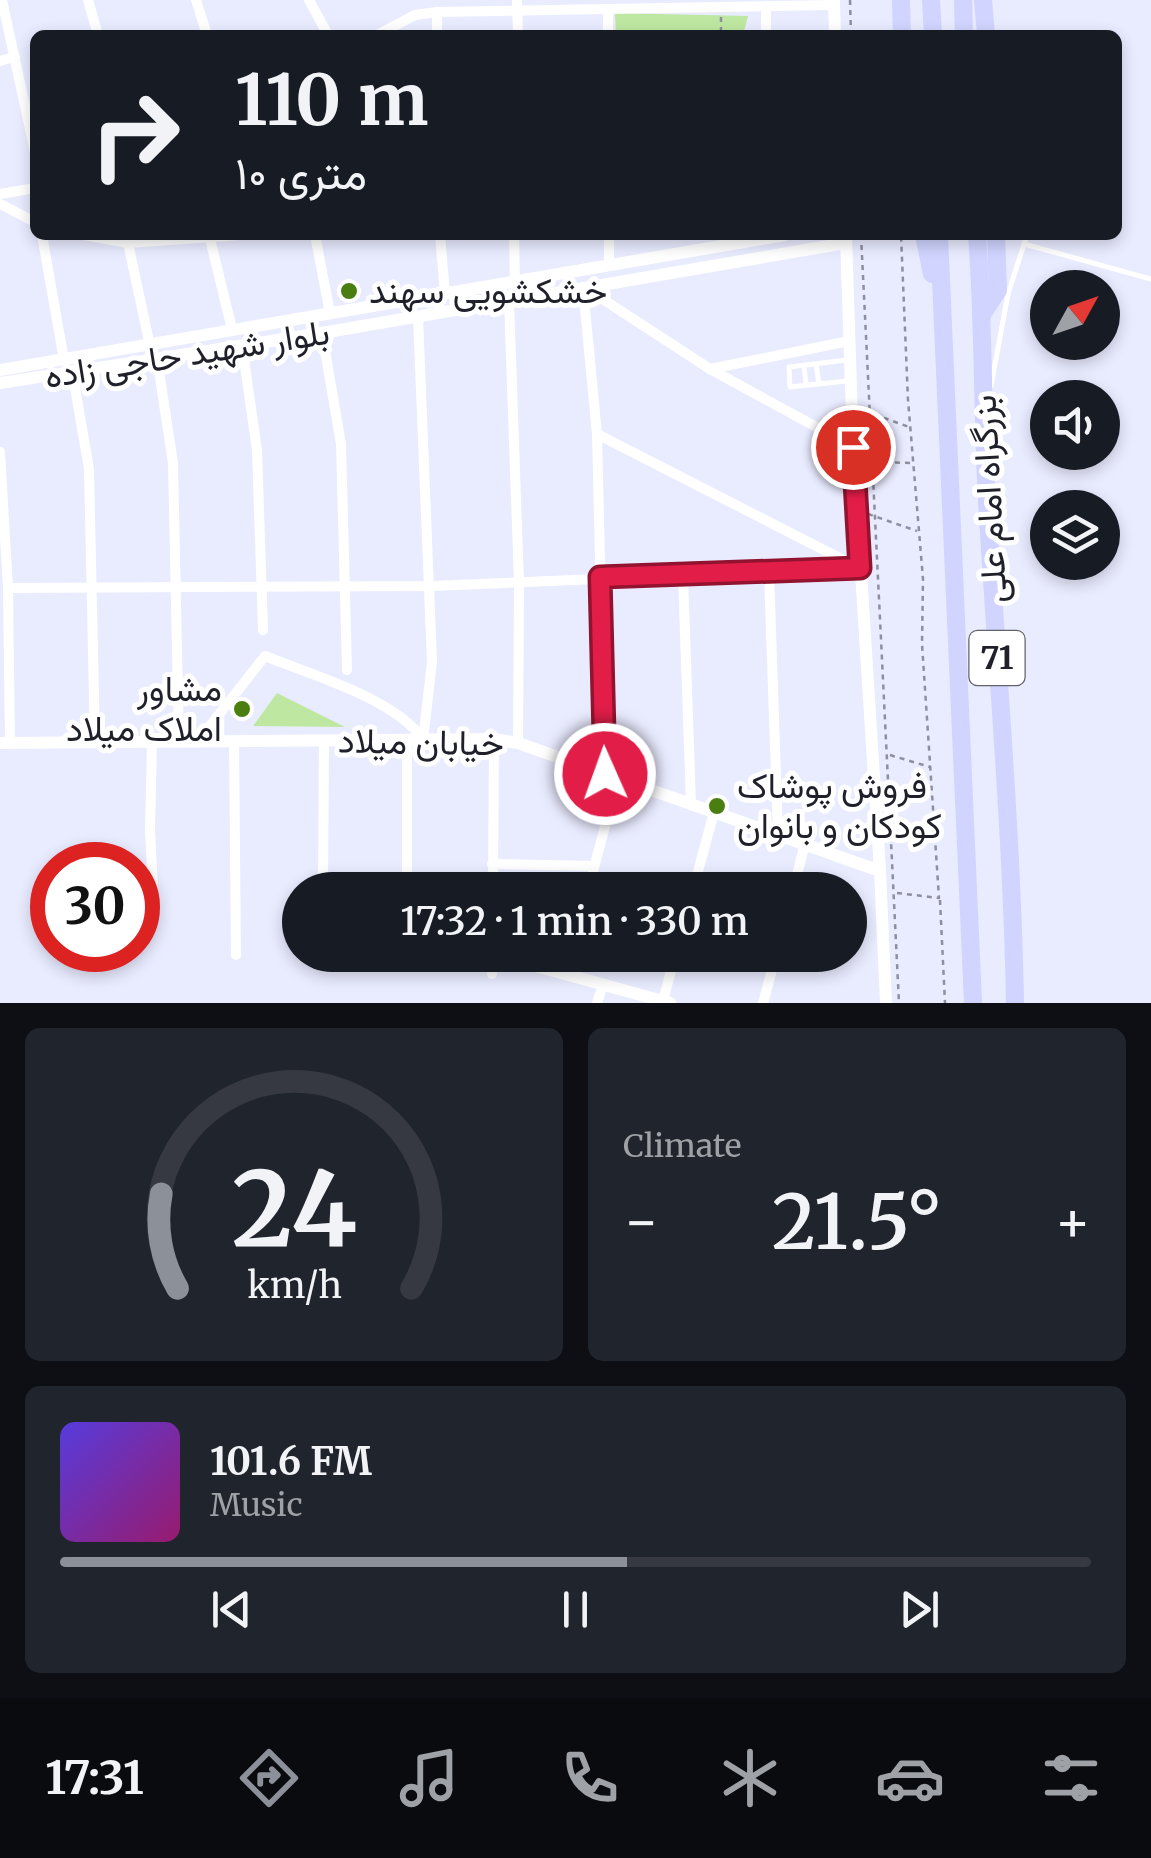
<!DOCTYPE html>
<html lang="en">
<head>
<meta charset="utf-8">
<style>
  body { margin:0; font-family:Merriweather,Vazirmatn,serif; background:#20242c; color:#f1f3f6; height:100vh; display:flex; flex-direction:column; font-size:38px; white-space:nowrap }
  * { box-sizing:border-box; margin:0 }
  p { font-size:32px; color:#9ea1a6 }
  .icon { flex:none; width:55px; height:55px; fill:none; stroke:currentColor; stroke-width:2; stroke-linecap:round; stroke-linejoin:round }
  .map { position:relative; height:1003px; overflow:hidden }
  .drawer { display:flex; flex-direction:column; gap:25px; padding:25px; background:#0d0f14; flex:1 }
  .drawer>* { flex:none }
  .hud { position:absolute; left:30px; top:30px; width:1092px; height:210px; border-radius:15px; box-shadow:0 5px 15px #0003; background:#171b24; color:#f1f3f6; overflow:hidden }
  .needle { width:65px; rotate:50deg }
  .buttons { position:absolute; left:1030px; top:270px; display:grid; gap:20px }
  .buttons a { display:grid; place-items:center; width:90px; height:90px; border-radius:50%; background:#171b24; box-shadow:0 5px 15px #0003; font-size:50px }
  .speed { position:absolute; left:30px; top:842px; display:flex; gap:20px; font-size:50px; font-weight:700; text-align:center }
  .speed>* { display:grid; place-content:center; width:130px; height:130px; border-radius:50%; background:#171b24; box-shadow:0 5px 15px #0003; line-height:1 }
  .speed .limit { border:15px solid #d22; background:#fff; color:#111 }
  .pin { position:absolute; display:grid; place-items:center; width:85px; height:85px; color:#fff; margin:-42px; border:5px solid #fff; border-radius:50%; box-shadow:0 2px 10px #0007 }
  .me { position:absolute; width:110px; margin:-55px; rotate:358deg; stroke-linejoin:round; filter:drop-shadow(0 0 8px #0008) }
  .turn { display:flex; align-items:center; gap:35px; height:210px; padding:0 40px; font-size:45px }
  .turn .icon { width:130px; height:130px; stroke-width:2.5 }
  .turn b { display:block; font-size:70px; line-height:85px }
  .big { font-size:75px; font-weight:600; line-height:1.1 }
  .drawer .card { flex:1; display:flex; flex-direction:column; justify-content:center; gap:15px; min-width:0; padding:0 35px; border-radius:15px; background:#20242c }
  .drawer .dial { align-items:center; gap:0 }
  .dial svg { height:260px; overflow:visible; fill:none; stroke:#363941; stroke-width:7; stroke-linecap:round; text-anchor:middle }
  .dial text { fill:#f1f3f6; stroke:none }
  .song { display:flex; align-items:center; gap:30px }
  .cover { width:120px; height:120px; border-radius:15px; background:linear-gradient(135deg,hsl(250 70% 55%),hsl(320 70% 35%)) }
  .played { height:10px; border-radius:5px; background:linear-gradient(90deg,#8c9099 55%,#363941 55%) }
  .keys { display:flex; justify-content:space-around; direction:ltr }
  .heat { display:flex; justify-content:space-between; align-items:center; font-size:55px; direction:ltr }
  .drawer .tiles { flex:1; display:grid; gap:25px; grid-template-columns:1fr 1fr }
  .card:last-child { grid-column:span 2 }
  .trip { position:absolute; left:282px; top:872px; width:585px; height:100px; border-radius:50px; background:#171b24; box-shadow:0 5px 15px #0003; font-weight:600; line-height:100px; text-align:center }
  .dock { display:flex; height:160px; justify-content:space-around; align-items:center; background:#090b0e; color:#9ea1a6 }
  .dock .icon { width:70px; height:70px }
  .dock .selected { color:#8c9099 }
  .dock b { font-size:45px; color:#f1f3f6 }
  .map>svg:first-child { display:block }
</style>
</head>
<body>
<div class="map">
<svg width="1151" height="1003" viewBox="0 0 1151 1003">
  <rect width="100%" height="100%" fill="#e9ebff"/>
  <g fill="#bee8a1">
    <polygon points="615,13 748,16 743,35 616,35"/>
    <polygon points="277,693 345,727 253,726"/>
  </g>
  <g fill="none" stroke-linecap="round" stroke-linejoin="round">
    <g stroke="#8d8f9e" stroke-width="2.5" stroke-dasharray="5 5" stroke-linecap="butt">
      <polyline points="850,0 851,35"/>
      <polyline points="721,17 721,35"/>
      <polyline points="861,235 899,1003"/>
      <polyline points="865,411 909,427"/>
      <polyline points="875,462 912,463"/>
      <polyline points="868,514 917,531"/>
      <polyline points="890,755 930,767"/>
      <polyline points="897,893 939,898 922,644 923,579 908,400 901,235"/>
      <polyline points="940,900 945,1003"/>
    </g>
    <g stroke="#fff" stroke-width="5">
      <polyline points="1024,244 1151,279"/>
      <polyline points="847,360 789,367 790,387 847,381"/>
      <polyline points="816,364 819,384"/>
      <polyline points="804,366 806,385"/>
      <polyline points="991,386 1008,294 1027,235"/>
    </g>
    <g stroke="#fff" stroke-width="10">
      <polyline points="2,0 35,152"/>
      <polyline points="88,0 98,35"/>
      <polyline points="196,0 207,35"/>
      <polyline points="309,0 328,35"/>
      <polyline points="517,0 518,35"/>
      <polyline points="766,6 766,35"/>
      <polyline points="608,9 608,35"/>
      <polyline points="437,12 437,35"/>
      <polyline points="377,35 415,15 437,12 834,5"/>
      <polyline points="0,61 15,57"/>
      <polyline points="0,194 35,188"/>
      <polyline points="0,204 35,222"/>
      <polyline points="42,235 64,360"/>
      <polyline points="84,235 128,243 240,235"/>
      <polyline points="315,235 330,313"/>
      <polyline points="440,235 445,294"/>
      <polyline points="514,235 515,283"/>
      <polyline points="609,235 609,265"/>
      <polyline points="210,239 232,329"/>
      <polyline points="128,243 150,346"/>
      <polyline points="583,287 597,434 605,774"/>
      <polyline points="584,287 710,369 853,447"/>
      <polyline points="509,301 519,583 518,743"/>
      <polyline points="418,317 432,662 423,740"/>
      <polyline points="322,333 341,444 347,670"/>
      <polyline points="242,345 257,450 263,630"/>
      <polyline points="157,358 173,463 179,742"/>
      <polyline points="710,369 849,341"/>
      <polyline points="72,370 89,469 95,742"/>
      <polyline points="597,434 859,568"/>
      <polyline points="0,452 8,588 10,743"/>
      <polyline points="769,572 778,835"/>
      <polyline points="683,575 691,804"/>
      <polyline points="8,588 431,586 860,568"/>
      <polyline points="407,740 407,890"/>
      <path d="M 198,741 L 265,656 C 312,675 393,698 423,739"/>
      <polyline points="234,741 236,955"/>
      <polyline points="152,742 150,830 154,909"/>
      <polyline points="492,864 594,866"/>
      <polyline points="323,890 324,740"/>
      <polyline points="493,890 494,739"/>
      <polyline points="588,890 618,778"/>
      <polyline points="693,890 714,812"/>
      <polyline points="793,890 805,844"/>
      <polyline points="407,955 407,964"/>
      <polyline points="492,974 493,955"/>
      <polyline points="569,975 574,955"/>
      <polyline points="663,1001 675,955"/>
      <polyline points="597,1003 603,985"/>
      <polyline points="763,1003 776,955"/>
    </g>
    <g stroke="#fff" stroke-width="12">
      <polyline points="834,0 835,35"/>
      <polyline points="846,237 853,447 880,871 886,1003"/>
      <polyline points="0,370 785,235"/>
      <polyline points="0,383 322,333 846,243"/>
      <polyline points="0,743 494,739 518,743 880,871"/>
      <polyline points="496,955 670,1003"/>
    </g>
    <g stroke="#d0d4fe" stroke-width="18">
      <polyline points="901,0 902,35"/>
      <polyline points="931,0 933,35"/>
      <polyline points="963,0 964,35"/>
      <polyline points="983,0 986,35"/>
      <polyline points="924,235 932,274"/>
      <polyline points="939,235 973,1003"/>
      <path d="M 977,235 C 984,324 982,412 987,501 C 997,668 1012,836 1015,1003"/>
      <polyline points="983,313 998,290 996,235"/>
    </g>
  </g>
  <g fill="none" stroke-linecap="round" stroke-linejoin="round">
    <defs>
      <polyline id="route" points="605,774 600,577 860,568 853,447"/>
    </defs>
    <use href="#route" stroke="#92132f" stroke-width="25"/>
    <use href="#route" stroke="#e11d48" stroke-width="18"/>
  </g>
  <g fill="#4a7e10" stroke="#fff" stroke-width="4">
    <circle cx="349" cy="291" r="10"/>
    <circle cx="242" cy="709" r="10"/>
    <circle cx="717" cy="806" r="10"/>
  </g>
  <g text-anchor="middle" stroke-width="10" stroke-linejoin="round" paint-order="stroke">
    <rect fill="#fff" stroke="#626369" stroke-width="2.5" x="969.5" y="631" width="55" height="54" rx="8"/>
    <g font-size="32" font-weight="bold" fill="#1f2029">
      <text x="997" y="669">71</text>
    </g>
    <g font-size="35" fill="#1f2029" stroke="#fff" text-anchor="start">
      <text x="369" y="303">خشکشویی سهند</text>
      <text x="222" y="701" text-anchor="end">مشاور<tspan x="222" dy="40">املاک میلاد</tspan></text>
      <text x="737" y="798">فروش پوشاک<tspan x="737" dy="40">کودکان و بانوان</tspan></text>
    </g>
    <g font-size="35" fill="#1f2029" stroke="#fff">
      <text transform="translate(187 354) rotate(-9)" y="12">بلوار شهید حاجی زاده</text>
      <text transform="translate(989 499) rotate(-93)" y="12">بزرگراه امام علی</text>
      <text transform="translate(421 742) rotate(1)" y="12">خیابان میلاد</text>
    </g>
  </g>
</svg>
<div class="buttons">
<a><svg class="needle" viewBox="-14 -14 28 28"><path d="M0-13l5 13h-10z" fill="#e53935"/><path d="M0 13l5-13h-10z" fill="#9ea1a6"/></svg></a>
<a><svg class="icon" aria-label="sound" viewBox="0 0 24 24"><path d="M4 9h4l5-4v14l-5-4H4zM17 9q2 3 0 6"/></svg></a>
<a><svg class="icon" aria-label="layers" viewBox="0 0 24 24"><path d="M12 4l9 5-9 5-9-5zM3 14l9 5 9-5"/></svg></a>
</div>
<div class="speed"><div class="limit">30</div></div>
<div class="pin" style="left:853px;top:447px;background:#d93025"><svg class="icon" aria-label="arrive" viewBox="0 0 24 24"><path d="M6 21V4h12l-3 4 3 4H6"/></svg></div>
<svg class="me" style="left:605px;top:774px" viewBox="-20 -20 40 40"><circle r="17" fill="#e11d48" stroke="#fff" stroke-width="3"/><path d="M0-11L8 9 0 5-8 9z" fill="#fff"/></svg>
<div class="trip">17:32 · 1 min · 330 m</div>
<div class="hud">
<div class="turn"><svg class="icon" aria-label="right" viewBox="0 0 24 24"><path d="M7 20v-9h11M14 6l5 5-5 5"/></svg><div><b>110 m</b>۱۰ متری</div></div>
</div>
</div>
<section class="drawer">
<div class="tiles">
<div class="card dial"><svg viewBox="0 0 100 80">
<path d="M14 69A42 42 0 1 1 86 69"/>
<path d="M14 69A42 42 0 0 1 9 40" stroke="#8c9099"/>
<text x="50" y="56" font-size="32" font-weight="700">24</text>
<text x="50" y="72" font-size="11">km/h</text>
</svg></div>
<div class="card"><p>Climate</p>
<div class="heat"><a>−</a><b class="big">21.5°</b><a>+</a></div>
</div>
<div class="card">
<div class="song"><i class="cover"></i><div><b>101.6 FM</b><p>Music</p></div></div>
<div class="played"></div>
<div class="keys"><svg class="icon" aria-label="previous" viewBox="0 0 24 24"><path d="M18 5L8 12l10 7zM5 5v14"/></svg><svg class="icon" aria-label="pause" viewBox="0 0 24 24"><path d="M8 5v14M16 5v14"/></svg><svg class="icon" aria-label="next" viewBox="0 0 24 24"><path d="M6 5l10 7-10 7zM19 5v14"/></svg></div>
</div>
</div>
</section>
<nav class="dock">
<b>17:31</b>
<svg class="icon selected" aria-label="directions" viewBox="0 0 24 24"><path d="M12 3l9 9-9 9-9-9zM9 14v-3h6M13 9l2 2-2 2"/></svg>
<svg class="icon" aria-label="music" viewBox="0 0 24 24"><path d="M9 18V5l10-2v13"/><circle cx="6" cy="18" r="3"/><circle cx="16" cy="16" r="3"/></svg>
<svg class="icon" aria-label="phone" viewBox="0 0 24 24"><path d="M5 4h4l2 5-3 2q2 4 5 5l2-3 5 2v4C11 20 4 13 5 4z"/></svg>
<svg class="icon" aria-label="climate" viewBox="0 0 24 24"><path d="M12 3v18M4 7l16 10M4 17L20 7"/></svg>
<svg class="icon" aria-label="car" viewBox="0 0 24 24"><path d="M5 17H2v-5l4-1 3-4h7l3 4 3 1v5h-3M9 17h6M6 11h13"/><circle cx="7" cy="17" r="2"/><circle cx="17" cy="17" r="2"/></svg>
<svg class="icon" aria-label="filters" viewBox="0 0 24 24"><path d="M4 7h16M4 17h16"/><circle cx="9" cy="7" r="2"/><circle cx="15" cy="17" r="2"/></svg>
</nav>
</body>
</html>
